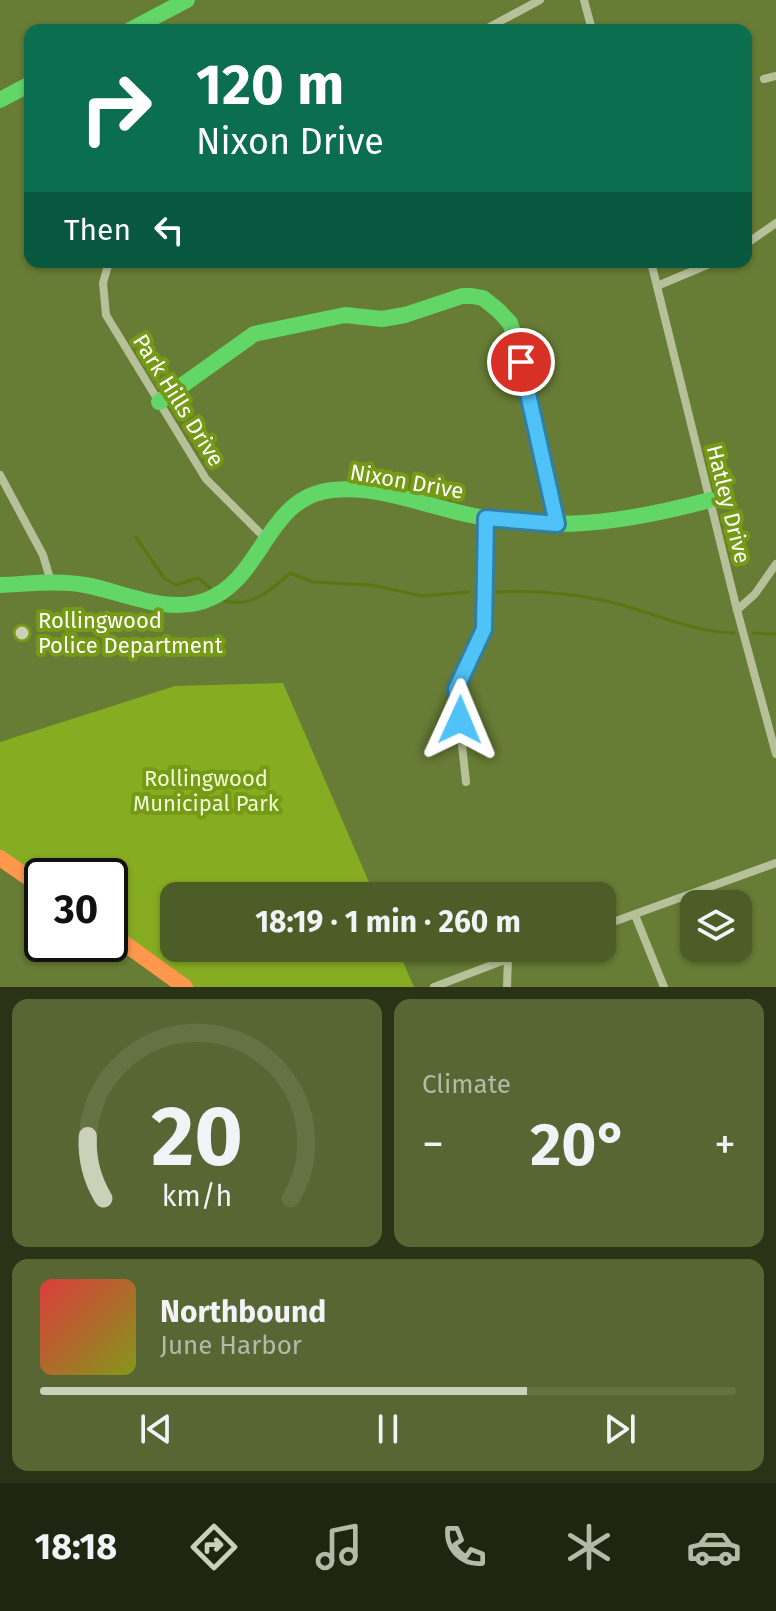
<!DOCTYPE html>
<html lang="en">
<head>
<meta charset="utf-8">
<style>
  body { margin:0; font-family:"Fira Sans",sans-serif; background:#576633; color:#f1f3f6; height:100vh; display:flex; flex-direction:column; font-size:30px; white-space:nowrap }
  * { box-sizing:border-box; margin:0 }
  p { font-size:26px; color:#b3baa7 }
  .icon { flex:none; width:44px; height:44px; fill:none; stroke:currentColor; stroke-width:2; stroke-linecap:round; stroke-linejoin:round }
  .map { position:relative; height:987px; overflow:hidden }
  .details { display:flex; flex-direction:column; gap:12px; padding:12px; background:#2a3315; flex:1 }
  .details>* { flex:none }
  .top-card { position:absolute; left:24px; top:24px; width:728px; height:244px; border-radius:16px; box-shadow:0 2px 6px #0004; background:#0b6e4f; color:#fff; overflow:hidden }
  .controls { position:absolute; left:680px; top:890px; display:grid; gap:16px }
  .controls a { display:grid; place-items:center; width:72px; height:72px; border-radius:16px; background:#4d5d27; box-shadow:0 2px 6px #0004; font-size:40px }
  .speed { position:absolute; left:24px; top:858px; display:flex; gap:16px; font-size:40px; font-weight:700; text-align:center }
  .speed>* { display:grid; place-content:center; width:104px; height:104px; border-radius:50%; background:#4d5d27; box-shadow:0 2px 6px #0004; line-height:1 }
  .speed .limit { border:4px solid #111; border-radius:12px; background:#fff; color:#111 }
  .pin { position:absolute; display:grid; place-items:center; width:68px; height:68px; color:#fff; margin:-34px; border:4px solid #fff; border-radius:50%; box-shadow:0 2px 8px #0007 }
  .me { position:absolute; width:88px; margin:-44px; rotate:1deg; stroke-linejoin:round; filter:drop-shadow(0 0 6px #0008) }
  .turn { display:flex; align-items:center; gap:28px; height:168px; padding:0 40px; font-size:36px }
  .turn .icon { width:104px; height:104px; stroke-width:2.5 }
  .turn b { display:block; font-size:56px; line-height:68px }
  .then { display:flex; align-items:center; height:76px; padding:0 40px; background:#0003; gap:16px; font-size:30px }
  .big { font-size:60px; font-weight:700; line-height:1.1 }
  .details .tile { flex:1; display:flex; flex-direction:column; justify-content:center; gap:12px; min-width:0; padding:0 28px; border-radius:16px; background:#576633 }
  .details .dial { align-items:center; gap:0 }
  .dial svg { height:208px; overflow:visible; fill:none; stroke:#647244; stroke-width:7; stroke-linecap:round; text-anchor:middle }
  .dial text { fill:#f1f3f6; stroke:none }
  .song { display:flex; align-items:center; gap:24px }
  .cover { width:96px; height:96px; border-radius:12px; background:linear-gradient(135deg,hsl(0 70% 55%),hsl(70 70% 35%)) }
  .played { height:8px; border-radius:4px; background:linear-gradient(90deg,#cad1b8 70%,#647244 70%) }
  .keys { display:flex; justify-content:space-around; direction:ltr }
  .heat { display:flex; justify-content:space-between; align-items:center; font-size:44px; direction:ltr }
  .details .tiles { flex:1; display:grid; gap:12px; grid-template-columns:1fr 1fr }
  .tile:last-child { grid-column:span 2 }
  .trip { position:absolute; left:160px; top:882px; width:456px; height:80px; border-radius:16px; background:#4d5d27; box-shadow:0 2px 6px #0004; font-weight:700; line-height:80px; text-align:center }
  .dock { display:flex; height:128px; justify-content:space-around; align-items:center; background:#1f2510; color:#b3baa7 }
  .dock .icon { width:56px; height:56px }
  .dock .selected { color:#cad1b8 }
  .dock b { font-size:36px; color:#f1f3f6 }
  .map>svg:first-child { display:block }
</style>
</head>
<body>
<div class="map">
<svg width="776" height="987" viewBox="0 0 776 987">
  <rect width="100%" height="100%" fill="#677c34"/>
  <polygon fill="#86ac21" points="283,683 375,896 174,896 174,948 397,948 414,987 183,987 110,934 110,876 42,876 42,887 0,858 0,742 175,686"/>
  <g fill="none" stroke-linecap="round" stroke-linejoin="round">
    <g stroke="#597711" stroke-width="3">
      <polyline points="136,537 164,578 176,585 198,578 210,588"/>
      <path d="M 497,592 C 542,590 589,595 632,608 C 665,618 698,632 734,633"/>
      <path d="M 225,601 C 252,608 271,590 290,573 L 313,582 L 371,585 L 422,596 L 468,592"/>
      <polyline points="753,633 776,634"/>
    </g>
    <g stroke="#b6c19a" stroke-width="8">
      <polyline points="584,0 592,30"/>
      <polyline points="484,30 540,0"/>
      <polyline points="764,79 776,76"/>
      <polyline points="746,244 776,223"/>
      <polyline points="109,262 103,283 106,315 206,479 265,538"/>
      <polyline points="651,262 737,610 776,754"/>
      <polyline points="657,286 714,262"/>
      <polyline points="0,475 43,555 51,582"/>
      <polyline points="737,610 755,594 776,564"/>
      <polyline points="466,782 456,689 484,629 486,518"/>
      <polyline points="635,915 664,987"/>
      <polyline points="602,926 776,863"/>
      <polyline points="434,987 536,948"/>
      <polyline points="507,987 508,957"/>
    </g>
    <g stroke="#63d668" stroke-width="16">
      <polyline points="130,30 187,0"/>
      <polyline points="0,100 30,84"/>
      <polyline points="159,402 254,334 345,315 382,319 405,315 462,296 472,296 483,298 499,311 510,323 514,335 557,524"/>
      <path d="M 0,585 C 28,584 57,580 85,585 C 124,592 164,614 204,601 C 264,581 265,496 333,490 C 378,485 426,506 470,515 C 555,533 627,522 710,500"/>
    </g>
    <g stroke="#ff974d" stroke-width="16">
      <polyline points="0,858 42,887"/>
      <polyline points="110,933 185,987"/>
    </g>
  </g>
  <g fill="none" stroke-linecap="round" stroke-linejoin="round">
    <defs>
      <polyline id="route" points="460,720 456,689 484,629 486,518 557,524 521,362"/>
    </defs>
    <use href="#route" stroke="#337fa1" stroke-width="20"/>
    <use href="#route" stroke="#4fc3f7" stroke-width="14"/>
  </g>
  <circle fill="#cad1b8" stroke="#749a16" stroke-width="3" cx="22" cy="633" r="8"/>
  <g text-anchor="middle" stroke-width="8" stroke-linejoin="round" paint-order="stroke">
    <g font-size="22" fill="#fff" stroke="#749a16">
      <text transform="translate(179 400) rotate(58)" y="8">Park Hills Drive</text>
      <text transform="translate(407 481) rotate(10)" y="8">Nixon Drive</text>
      <text transform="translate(729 504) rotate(76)" y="8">Hatley Drive</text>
    </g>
    <g font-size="22" fill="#fff" stroke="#749a16" text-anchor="start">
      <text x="38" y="628">Rollingwood<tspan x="38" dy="25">Police Department</tspan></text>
    </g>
    <g font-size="22" fill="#f1fdd2" stroke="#749a16">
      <text x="206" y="786">Rollingwood<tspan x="206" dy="25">Municipal Park</tspan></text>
    </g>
  </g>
</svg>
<div class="controls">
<a><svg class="icon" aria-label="layers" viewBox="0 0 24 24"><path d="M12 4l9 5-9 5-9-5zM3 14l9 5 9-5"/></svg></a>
</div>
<div class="speed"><div class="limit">30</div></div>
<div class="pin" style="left:521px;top:362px;background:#d93025"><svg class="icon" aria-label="arrive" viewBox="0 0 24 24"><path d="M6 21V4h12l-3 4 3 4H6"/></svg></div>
<svg class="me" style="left:460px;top:720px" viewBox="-20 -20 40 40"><path d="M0-17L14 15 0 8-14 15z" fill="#4fc3f7" stroke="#fff" stroke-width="4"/></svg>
<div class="trip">18:19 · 1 min · 260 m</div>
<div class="top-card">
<div class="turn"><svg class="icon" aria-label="right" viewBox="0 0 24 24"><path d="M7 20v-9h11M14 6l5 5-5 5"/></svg><div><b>120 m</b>Nixon Drive</div></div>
<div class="then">Then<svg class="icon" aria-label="left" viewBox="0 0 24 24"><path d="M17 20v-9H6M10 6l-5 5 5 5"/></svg></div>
</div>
</div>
<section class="details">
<div class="tiles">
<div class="tile dial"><svg viewBox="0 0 100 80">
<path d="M14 69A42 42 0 1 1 86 69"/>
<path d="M14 69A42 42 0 0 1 8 45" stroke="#cad1b8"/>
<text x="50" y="56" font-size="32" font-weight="700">20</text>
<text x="50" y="72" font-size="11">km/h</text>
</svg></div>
<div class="tile"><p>Climate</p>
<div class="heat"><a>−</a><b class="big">20°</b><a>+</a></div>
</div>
<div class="tile">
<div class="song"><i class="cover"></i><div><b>Northbound</b><p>June Harbor</p></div></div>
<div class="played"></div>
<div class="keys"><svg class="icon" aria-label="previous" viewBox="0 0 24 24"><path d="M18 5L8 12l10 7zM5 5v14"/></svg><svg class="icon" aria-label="pause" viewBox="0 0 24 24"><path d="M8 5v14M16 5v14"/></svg><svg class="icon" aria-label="next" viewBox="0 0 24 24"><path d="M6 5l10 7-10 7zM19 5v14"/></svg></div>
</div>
</div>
</section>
<nav class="dock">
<b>18:18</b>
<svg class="icon selected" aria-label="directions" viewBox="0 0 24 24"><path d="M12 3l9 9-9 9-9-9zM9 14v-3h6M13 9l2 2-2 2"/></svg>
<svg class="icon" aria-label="music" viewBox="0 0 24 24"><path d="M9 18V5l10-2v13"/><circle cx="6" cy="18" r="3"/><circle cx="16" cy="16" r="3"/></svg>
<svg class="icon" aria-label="phone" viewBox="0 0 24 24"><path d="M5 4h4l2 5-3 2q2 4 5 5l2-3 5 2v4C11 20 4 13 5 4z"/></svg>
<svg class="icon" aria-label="climate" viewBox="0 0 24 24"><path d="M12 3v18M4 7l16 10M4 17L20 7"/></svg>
<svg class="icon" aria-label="car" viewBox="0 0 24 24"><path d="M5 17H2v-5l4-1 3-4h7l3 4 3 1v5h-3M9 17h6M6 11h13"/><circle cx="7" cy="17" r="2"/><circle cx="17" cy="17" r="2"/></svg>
</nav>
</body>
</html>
